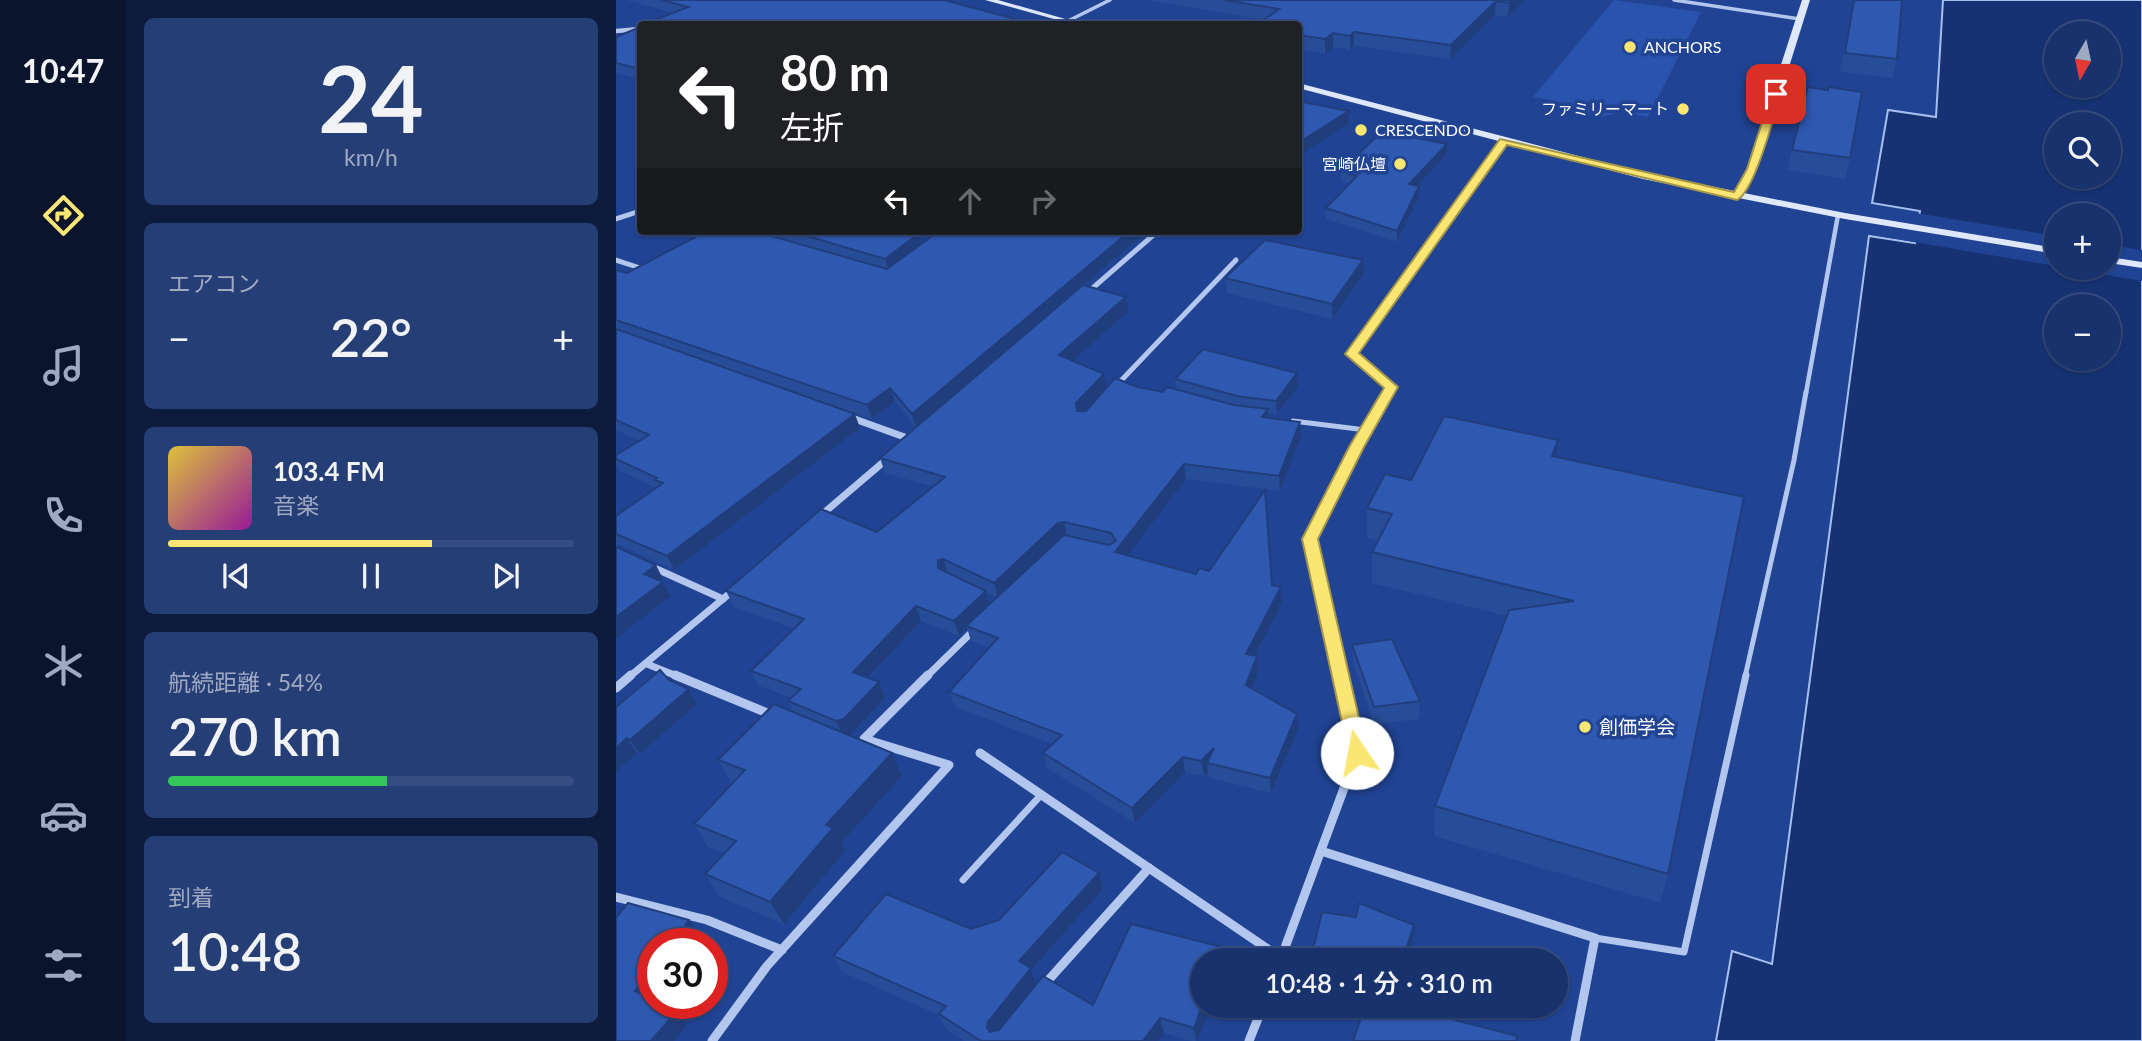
<!DOCTYPE html>
<html lang="ja">
<head>
<meta charset="utf-8">
<style>
  body { margin:0; font-family:Lato,"Noto Sans JP",sans-serif; background:#253e76; color:#f1f3f6; height:100vh; display:flex; flex-direction:column; font-size:26px; white-space:nowrap }
  * { box-sizing:border-box; margin:0 }
  p { font-size:23px; color:#9faac2 }
  .icon { flex:none; width:38px; height:38px; fill:none; stroke:currentColor; stroke-width:2; stroke-linecap:round; stroke-linejoin:round }
  .map { position:relative; flex:1; overflow:hidden }
  .details { display:flex; flex-direction:column; gap:18px; padding:18px; background:#0d1c3c; width:490px }
  .details>* { flex:none }
  .hud { position:absolute; left:21px; top:21px; width:665px; height:214px; border-radius:7px; box-shadow:0 2px 5px #0004,0 0 0 2px #364d81; background:#202124; color:#fff; overflow:hidden }
  .needle { width:46px; rotate:189deg }
  .fabs { position:absolute; left:1428px; top:21px; display:grid; gap:14px }
  .fabs a { display:grid; place-items:center; width:77px; height:77px; border-radius:50%; background:#18326e; box-shadow:0 2px 5px #0004,0 0 0 2px #364d81; font-size:35px }
  .speed { position:absolute; left:21px; top:928px; display:flex; gap:14px; font-size:35px; font-weight:700; text-align:center }
  .speed>* { display:grid; place-content:center; width:91px; height:91px; border-radius:50%; background:#18326e; box-shadow:0 2px 5px #0004,0 0 0 2px #364d81; line-height:1 }
  .speed .limit { border:10px solid #d22; background:#fff; color:#111 }
  .pin { position:absolute; display:grid; place-items:center; width:60px; height:60px; color:#fff; margin:-30px; border-radius:14px; box-shadow:0 4px 10px #0006 }
  .me { position:absolute; width:77px; margin:-38px; rotate:348deg; stroke-linejoin:round; filter:drop-shadow(0 0 5px #0008) }
  .turn { display:flex; align-items:center; gap:24px; height:147px; padding:0 28px; font-size:32px }
  .turn .icon { width:91px; height:91px; stroke-width:2.5 }
  .turn b { display:block; font-size:49px; line-height:60px }
  .lanes { display:flex; align-items:center; height:66px; padding:0 28px; background:#0003; justify-content:center; gap:35px; direction:ltr }
  .lanes .off { opacity:.35 }
  .big { font-size:52px; font-weight:600; line-height:1.1 }
  .details .card { flex:1; display:flex; flex-direction:column; justify-content:center; gap:10px; min-width:0; padding:0 24px; border-radius:10px; background:#253e76 }
  .details .dial { align-items:center; gap:0 }
  .dial b { font-size:91px; line-height:1 }
  .song { display:flex; align-items:center; gap:21px }
  .cover { width:84px; height:84px; border-radius:10px; background:linear-gradient(135deg,hsl(50 70% 55%),hsl(300 70% 35%)) }
  .played { height:7px; border-radius:4px; background:linear-gradient(90deg,#fbe573 65%,#364d81 65%) }
  .keys { display:flex; justify-content:space-around; direction:ltr }
  .heat { display:flex; justify-content:space-between; align-items:center; font-size:38px; direction:ltr }
  .charge { height:10px; border-radius:5px; background:linear-gradient(90deg,#34c759 54%,#364d81 0) }
  .trip { position:absolute; left:574px; top:948px; width:378px; height:70px; border-radius:35px; background:#18326e; box-shadow:0 2px 5px #0004,0 0 0 2px #364d81; font-weight:600; line-height:70px; text-align:center }
  main { display:flex; flex:1; min-height:0 }
  .dock { display:flex; flex-direction:column; width:126px; justify-content:space-around; align-items:center; background:#0a142c; color:#9faac2 }
  .dock .icon { width:49px; height:49px }
  .dock .on { color:#fbe573 }
  .dock b { font-size:32px; color:#f1f3f6 }
  .map>svg:first-child { display:block }
</style>
</head>
<body>
<main>
<nav class="dock">
<b>10:47</b>
<svg class="icon on" aria-label="directions" viewBox="0 0 24 24"><path d="M12 3l9 9-9 9-9-9zM9 14v-3h6M13 9l2 2-2 2"/></svg>
<svg class="icon" aria-label="music" viewBox="0 0 24 24"><path d="M9 18V5l10-2v13"/><circle cx="6" cy="18" r="3"/><circle cx="16" cy="16" r="3"/></svg>
<svg class="icon" aria-label="phone" viewBox="0 0 24 24"><path d="M5 4h4l2 5-3 2q2 4 5 5l2-3 5 2v4C11 20 4 13 5 4z"/></svg>
<svg class="icon" aria-label="climate" viewBox="0 0 24 24"><path d="M12 3v18M4 7l16 10M4 17L20 7"/></svg>
<svg class="icon" aria-label="car" viewBox="0 0 24 24"><path d="M5 17H2v-5l4-1 3-4h7l3 4 3 1v5h-3M9 17h6M6 11h13"/><circle cx="7" cy="17" r="2"/><circle cx="17" cy="17" r="2"/></svg>
<svg class="icon" aria-label="filters" viewBox="0 0 24 24"><path d="M4 7h16M4 17h16"/><circle cx="9" cy="7" r="2"/><circle cx="15" cy="17" r="2"/></svg>
</nav>
<section class="details">
<div class="card dial"><b>24</b><p>km/h</p></div>
<div class="card"><p>エアコン</p>
<div class="heat"><a>−</a><b class="big">22°</b><a>+</a></div>
</div>
<div class="card">
<div class="song"><i class="cover"></i><div><b>103.4 FM</b><p>音楽</p></div></div>
<div class="played"></div>
<div class="keys"><svg class="icon" aria-label="previous" viewBox="0 0 24 24"><path d="M18 5L8 12l10 7zM5 5v14"/></svg><svg class="icon" aria-label="pause" viewBox="0 0 24 24"><path d="M8 5v14M16 5v14"/></svg><svg class="icon" aria-label="next" viewBox="0 0 24 24"><path d="M6 5l10 7-10 7zM19 5v14"/></svg></div>
</div>
<div class="card"><p>航続距離 · 54%</p><b class="big">270 km</b><div class="charge"></div></div>
<div class="card"><p>到着</p><b class="big">10:48</b></div>
</section>
<div class="map">
<svg width="1526" height="1041" viewBox="0 0 1526 1041">
  <rect width="100%" height="100%" fill="#204393"/>
  <polygon fill="#2953ac" points="998,0 1085,12 1032,117 1003,112 986,117 953,111 945,102 917,97"/>
  <path fill="#163272" stroke="#a6bfef" stroke-width="2" fill-rule="evenodd" d="M 1327,0 L 1526,0 L 1526,1041 L 1100,1041 L 1116,951 L 1156,964 L 1253,236 L 1299,243 L 1304,211 L 1256,203 L 1272,110 L 1320,117 ZM 1440,33 L 1493,33 L 1493,86 L 1440,86 ZM 1440,124 L 1493,124 L 1493,177 L 1440,177 ZM 1440,215 L 1493,215 L 1493,268 L 1440,268 ZM 1440,306 L 1493,306 L 1493,359 L 1440,359 Z"/>
  <g fill="#204393">
    <polygon points="1263,207 1440,236 1440,266 1250,234 1254,233 1296,240 1300,214"/>
    <polygon points="1493,245 1526,250 1526,281 1448,268 1493,268"/>
  </g>
  <g fill="none" stroke-linecap="round" stroke-linejoin="round">
    <g stroke="#b2c6ee" stroke-width="3.5">
      <polyline points="1058,0 1184,19"/>
      <polyline points="452,21 494,0"/>
    </g>
    <polyline stroke="#b2c6ee" stroke-width="4.5" points="1190,393 1222,215"/>
    <g stroke="#b2c6ee" stroke-width="5">
      <polyline points="677,421 750,430"/>
      <polyline points="1129,677 1178,460 1190,392"/>
    </g>
    <g stroke="#b2c6ee" stroke-width="7">
      <polyline points="347,880 425,795"/>
      <polyline points="979,938 1068,952 1130,675"/>
    </g>
    <g stroke="#b2c6ee" stroke-width="4.5">
      <polyline points="0,31 24,29"/>
      <polyline points="865,173 888,141"/>
    </g>
    <g stroke="#b2c6ee" stroke-width="5">
      <polyline points="0,219 24,211"/>
      <polyline points="0,260 27,269"/>
      <polyline points="471,293 542,231"/>
      <polyline points="499,387 620,260"/>
      <polyline points="771,393 775,387 735,354 867,171"/>
    </g>
    <g stroke="#b2c6ee" stroke-width="7">
      <polyline points="233,417 294,439"/>
      <polyline points="203,517 271,459"/>
      <polyline points="34,566 107,599"/>
      <polyline points="31,664 63,677"/>
      <polyline points="13,677 119,589"/>
      <polyline points="310,677 358,630"/>
      <polyline points="724,677 694,539 740,447 772,392"/>
    </g>
    <g stroke="#b2c6ee" stroke-width="9">
      <polyline points="59,675 156,715"/>
      <polyline points="0,688 15,675"/>
      <polyline points="364,753 665,958"/>
      <polyline points="705,851 979,938 959,1041"/>
      <polyline points="0,897 91,920 166,950"/>
      <polyline points="664,961 741,753 724,675"/>
      <polyline points="428,985 533,868"/>
      <polyline points="96,1041 151,966 333,765 248,739 312,675"/>
      <polyline points="633,1041 647,1006"/>
    </g>
    <g fill="#dfe7fa" fill-rule="evenodd">
      <polygon points="369,0 382,0 467,24 456,24"/>
      <polygon points="1186,0 1194,0 1141,169 1128,193 1229,213 1440,248 1440,254 1229,219 1027,179 682,88 682,83 1028,173 1119,191 1131,169"/>
      <polygon points="1493,257 1526,262 1526,268 1493,263"/>
    </g>
  </g>
  <g fill="#284d98" fill-rule="evenodd">
    <polygon points="10,0 328,0 58,13"/>
    <polygon points="530,0 909,0 892,17 879,15 834,59 738,46 734,50 717,47 709,54 682,49 682,24 648,20"/>
    <polygon points="1237,0 1286,0 1281,59 1276,78 1224,72"/>
    <polygon points="24,27 24,79 0,73 0,37"/>
    <polygon points="1212,90 1234,158 1229,179 1171,170 1176,150"/>
    <polygon points="831,154 801,185 803,196 781,242 710,219 710,208 734,184 725,181 725,171"/>
    <path d="M 91,231 L 531,231 L 468,285 L 510,297 L 513,311 L 456,361 L 488,374 L 491,388 L 521,387 L 547,392 L 561,390 L 559,379 L 682,387 L 661,414 L 653,413 L 653,418 L 685,436 L 664,491 L 570,479 L 511,556 L 580,574 L 656,585 L 666,603 L 639,656 L 641,656 L 642,672 L 636,689 L 682,729 L 655,793 L 593,778 L 592,772 L 588,776 L 569,772 L 519,823 L 431,768 L 427,753 L 436,744 L 339,707 L 333,692 L 373,648 L 355,641 L 351,628 L 343,636 L 305,621 L 252,678 L 263,682 L 269,698 L 235,734 L 232,735 L 276,753 L 286,776 L 225,843 L 229,851 L 168,924 L 104,897 L 89,874 L 109,853 L 92,847 L 78,824 L 116,784 L 102,760 L 178,712 L 172,701 L 176,698 L 143,686 L 135,671 L 179,629 L 118,607 L 110,591 L 261,532 L 317,487 L 269,473 L 264,458 L 300,427 L 279,401 L 256,419 L 155,384 L 244,428 L 58,570 L 3,545 L 0,546 L 0,516 L 40,488 L 4,471 L 0,463 L 0,455 L 23,441 L 0,430 L 0,270 L 11,273 ZM 302,234 L 313,238 L 304,244 ZM 370,592 L 381,598 L 374,604 Z"/>
    <polygon points="748,274 716,319 611,293 609,278"/>
    <polygon points="942,440 940,457 1052,874 1044,903 818,836 819,806 891,616 756,583 756,552 762,541 751,538 751,508 795,480"/>
    <polygon points="736,645 804,701 803,719 758,724 737,662"/>
    <polygon points="53,680 73,689 81,704 24,754 21,753 0,772 0,707"/>
    <polygon points="483,873 487,889 415,970 420,984 477,1005 595,1006 581,1041 575,1041 548,1033 542,1041 348,1041 330,1029 323,1015 226,972 217,956 355,929 383,920"/>
  </g>
  <g fill="#213e7c">
    <polygon points="896,0 909,0 892,17 893,3"/>
    <polygon points="880,1 879,15 834,59 835,45"/>
    <polygon points="738,32 738,46 734,50 734,36"/>
    <polygon points="717,33 717,47 709,54 709,39"/>
    <polygon points="733,111 733,123 682,156 682,143"/>
    <polygon points="831,144 831,154 792,194 793,184"/>
    <polygon points="803,186 803,196 781,242 781,231"/>
    <polygon points="514,231 531,231 300,427 296,414"/>
    <polygon points="302,234 305,246 273,271 269,259"/>
    <polygon points="747,260 748,274 716,319 716,304"/>
    <polygon points="510,297 513,311 446,370 443,355"/>
    <polygon points="681,373 682,387 661,414 660,401"/>
    <polygon points="488,374 491,388 464,426 460,403"/>
    <polygon points="274,388 279,401 256,419 251,405"/>
    <polygon points="652,409 653,424 646,417"/>
    <polygon points="239,414 244,428 58,570 51,556"/>
    <polygon points="684,422 685,436 664,491 663,476"/>
    <polygon points="942,440 939,470 936,456"/>
    <polygon points="568,464 570,479 502,568 499,552"/>
    <polygon points="448,522 451,537 382,598 378,583 442,523"/>
    <polygon points="327,559 332,574 322,568 322,560"/>
    <polygon points="40,565 47,579 36,588 28,574"/>
    <polygon points="47,582 55,596 0,638 0,617"/>
    <polygon points="665,587 666,603 632,669 630,654"/>
    <polygon points="370,591 374,606 350,626 351,628 343,636 338,621"/>
    <polygon points="300,606 305,621 243,687 237,672"/>
    <polygon points="641,656 642,672 632,700 630,685"/>
    <polygon points="263,682 269,698 235,734 227,736 220,721"/>
    <polygon points="73,689 81,704 24,754 14,740"/>
    <polygon points="681,714 682,729 655,793 654,778"/>
    <polygon points="11,738 21,753 0,772 0,748"/>
    <polygon points="598,748 591,763 592,772 588,776 585,761"/>
    <polygon points="276,753 286,776 225,843 229,851 168,924 154,902 210,825"/>
    <polygon points="567,757 569,772 519,823 516,808"/>
    <polygon points="483,873 487,889 415,970 420,984 378,1037 371,1028 372,1022 403,961"/>
    <polygon points="73,920 84,935 78,943 56,943"/>
    <polygon points="798,925 797,941 791,961 786,961"/>
    <polygon points="610,948 612,961 605,961"/>
    <polygon points="37,968 37,998 31,1006 19,991"/>
    <polygon points="586,1006 595,1006 581,1041 580,1041 578,1028"/>
    <polygon points="60,1012 71,1026 58,1041 35,1041"/>
    <polygon points="544,1018 548,1033 542,1041 527,1041"/>
  </g>
  <g fill="#2f59b1" stroke="#213e7c" stroke-width="2">
    <polygon points="45,0 328,0 418,24 29,24 72,7"/>
    <polygon points="608,0 896,0 893,3 880,1 835,45 738,32 734,36 717,33 709,39 682,35 682,24 642,24 663,9"/>
    <polygon points="1238,0 1286,0 1281,59 1229,53"/>
    <polygon points="24,27 24,69 0,63 0,37"/>
    <polygon points="1192,87 1212,90 1212,87 1246,92 1234,158 1176,150"/>
    <polygon points="682,101 733,111 682,143"/>
    <polygon points="766,131 831,144 793,184 803,186 781,231 710,208 741,176 725,171"/>
    <polygon points="91,231 138,231 271,269 316,236 318,231 514,231 296,414 274,388 251,405 0,320 0,270 11,273"/>
    <polygon points="174,231 294,231 302,234 269,259"/>
    <polygon points="649,240 747,260 716,304 609,278"/>
    <polygon points="467,285 510,297 443,355 488,374 460,403 461,411 470,411 499,378 521,387 547,392 551,387 618,405 652,409 646,417 684,422 663,476 568,464 499,552 580,574 583,568 593,571 649,490 656,585 665,587 630,654 641,656 630,685 681,714 654,778 591,763 598,748 585,761 567,757 516,808 427,753 446,735 333,692 382,638 350,626 448,535 493,545 500,541 495,533 448,522 442,523 378,583 327,559 322,560 322,568 370,591 338,621 300,606 237,672 263,682 228,719 220,721 172,701 185,689 135,671 188,619 110,591 205,509 261,532 329,477 264,458"/>
    <polygon points="0,329 239,414 51,556 0,534 0,516 47,483 39,480 41,478 0,459 0,455 33,435 0,420"/>
    <polygon points="587,349 681,373 660,401 621,396 559,379"/>
    <polygon points="828,416 942,440 936,456 1128,497 1052,874 819,806 893,610 958,601 756,552 776,514 751,508 769,474 795,480"/>
    <polygon points="0,547 40,565 28,574 47,582 0,617"/>
    <polygon points="776,639 804,701 758,707 736,645"/>
    <polygon points="44,670 53,680 73,689 14,740 11,738 0,748 0,707"/>
    <polygon points="158,704 276,753 210,825 217,828 154,902 89,874 120,841 78,824 129,770 102,760"/>
    <polygon points="446,852 483,873 403,961 415,968 372,1022 371,1028 374,1032 383,1030 427,976 477,1005 515,924 610,948 605,961 586,961 586,1006 578,1028 544,1018 527,1041 365,1041 323,1014 330,1006 217,956 270,894 355,929 383,920"/>
    <polygon points="12,903 73,920 56,943 37,943 37,968 19,991 37,1000 37,1003 41,1003 60,1012 35,1041 0,1041 0,918"/>
    <polygon points="743,903 798,925 786,961 703,961 695,958 706,912 740,917"/>
    <polygon points="749,1006 785,1006 901,1036 900,1041 737,1041"/>
  </g>
  <path fill="#fbe573" stroke="#a3954b" stroke-width="2" d="M 1160,91 L 1165,94 C 1158,115 1139,191 1121,200 L 891,145 L 743,353 L 782,387 L 748,447 L 702,539 L 751,753 L 748,759 L 741,761 L 734,759 L 686,539 L 733,447 L 768,388 L 729,354 L 884,139 L 1118,192 L 1131,169 L 1155,94 Z"/>
  <g fill="#fbe573" stroke="#204393" stroke-width="2.5">
    <circle cx="1014" cy="47" r="7"/>
    <circle cx="1067" cy="109" r="7"/>
    <circle cx="745" cy="130" r="7"/>
    <circle cx="784" cy="164" r="7"/>
    <circle cx="969" cy="727" r="7"/>
  </g>
  <g text-anchor="middle" stroke-width="7" stroke-linejoin="round" paint-order="stroke">
    <g font-size="16" fill="#fff" stroke="#204393" text-anchor="start">
      <text x="1028" y="53">ANCHORS</text>
      <text x="1053" y="115" text-anchor="end">ファミリーマート</text>
      <text x="759" y="136">CRESCENDO</text>
      <text x="770" y="170" text-anchor="end">宮崎仏壇</text>
    </g>
    <g font-size="19" fill="#fff" stroke="#204393" text-anchor="start">
      <text x="983" y="734">創価学会</text>
    </g>
  </g>
</svg>
<div class="fabs">
<a><svg class="needle" viewBox="-14 -14 28 28"><path d="M0-13l5 13h-10z" fill="#e53935"/><path d="M0 13l5-13h-10z" fill="#9faac2"/></svg></a>
<a><svg class="icon" aria-label="search" viewBox="0 0 24 24"><circle cx="10" cy="10" r="6"/><path d="M15 15l6 6"/></svg></a>
<a>+</a>
<a>−</a>
</div>
<div class="speed"><div class="limit">30</div></div>
<div class="pin" style="left:1160px;top:94px;background:#d93025"><svg class="icon" aria-label="arrive" viewBox="0 0 24 24"><path d="M6 21V4h12l-3 4 3 4H6"/></svg></div>
<svg class="me" style="left:741px;top:753px" viewBox="-20 -20 40 40"><circle r="19" fill="#fff"/><path d="M0-13L10 11 0 6-10 11z" fill="#fbe573"/></svg>
<div class="trip">10:48 · 1 分 · 310 m</div>
<div class="hud">
<div class="turn"><svg class="icon" aria-label="left" viewBox="0 0 24 24"><path d="M17 20v-9H6M10 6l-5 5 5 5"/></svg><div><b>80 m</b>左折</div></div>
<div class="lanes"><svg class="icon" aria-label="left" viewBox="0 0 24 24"><path d="M17 20v-9H6M10 6l-5 5 5 5"/></svg><svg class="icon off" aria-label="ahead" viewBox="0 0 24 24"><path d="M12 20V5M6 11l6-6 6 6"/></svg><svg class="icon off" aria-label="right" viewBox="0 0 24 24"><path d="M7 20v-9h11M14 6l5 5-5 5"/></svg></div>
</div>
</div>
</main>
</body>
</html>
